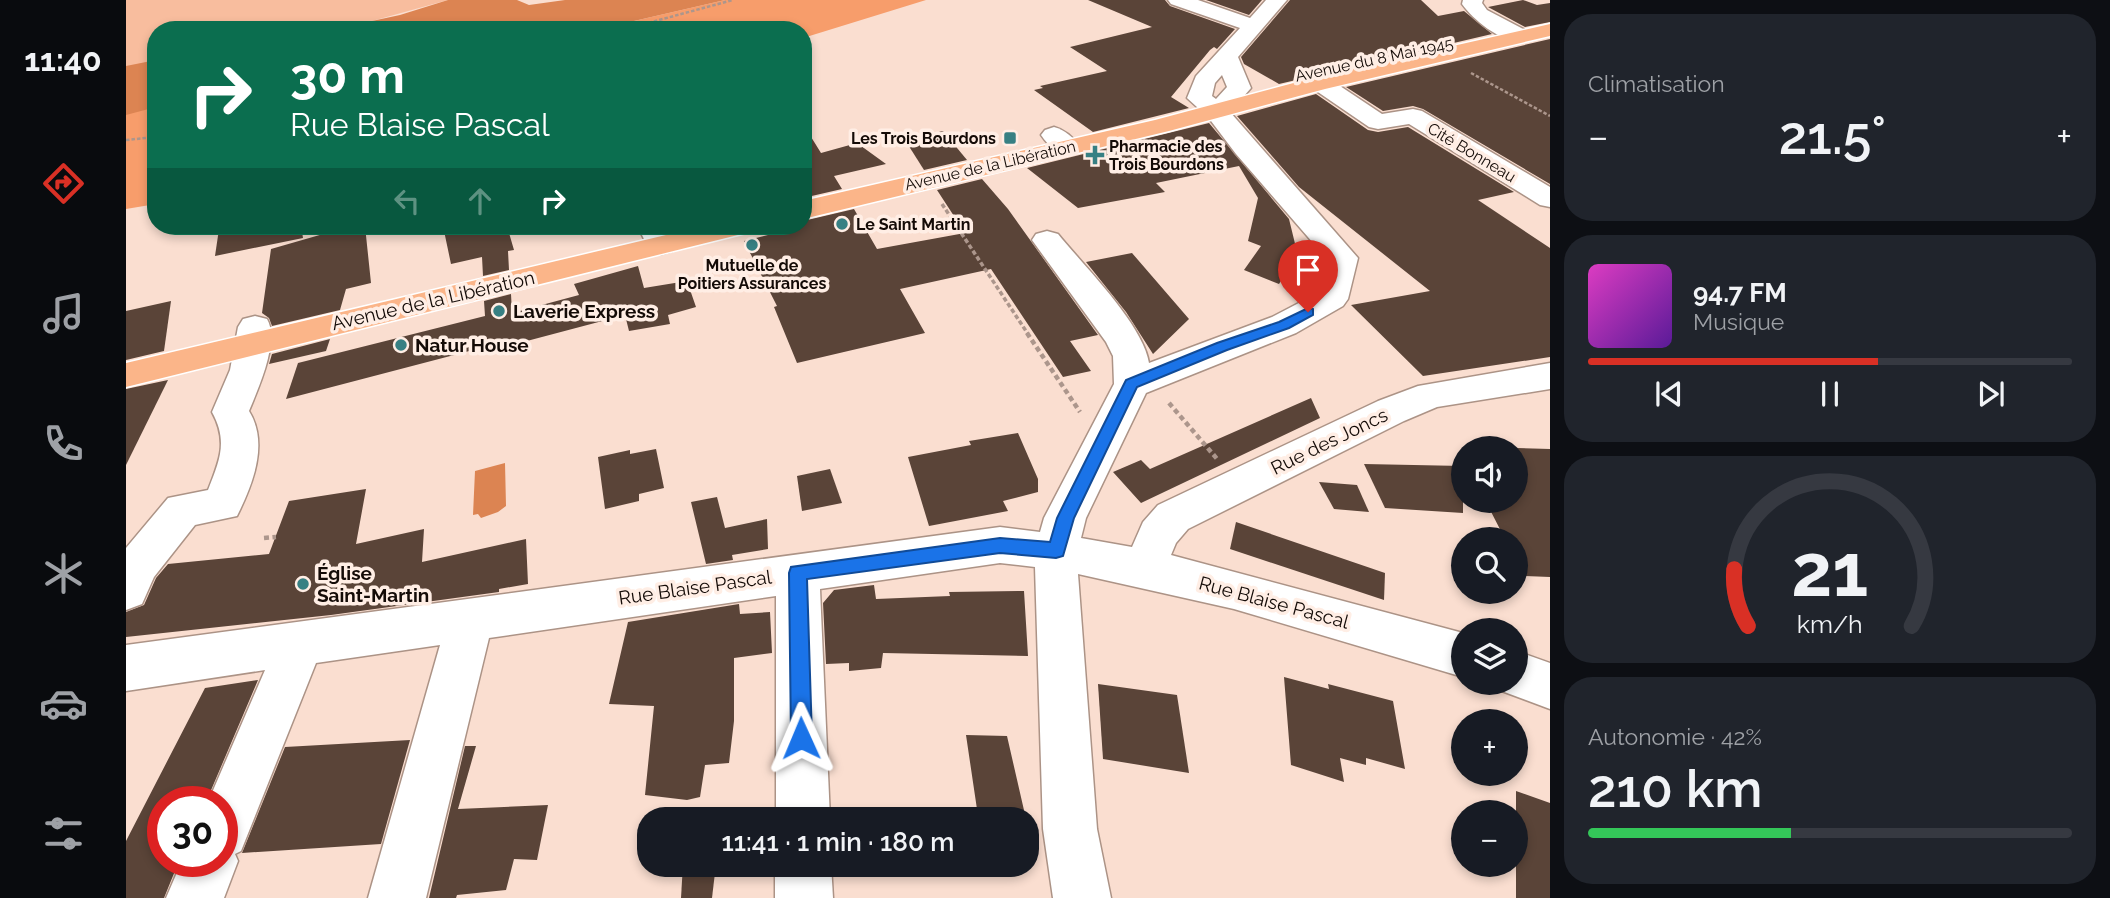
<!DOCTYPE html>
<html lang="fr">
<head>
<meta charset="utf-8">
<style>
  body { margin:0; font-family:Raleway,sans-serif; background:#20242c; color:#f1f3f6; height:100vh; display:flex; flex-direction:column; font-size:26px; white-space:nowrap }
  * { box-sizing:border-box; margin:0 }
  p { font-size:23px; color:#9ea1a6 }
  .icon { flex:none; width:38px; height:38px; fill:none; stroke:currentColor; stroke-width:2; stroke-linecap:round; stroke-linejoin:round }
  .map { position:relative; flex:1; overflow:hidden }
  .sheet { display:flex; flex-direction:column; gap:14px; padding:14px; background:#0d0f14; width:560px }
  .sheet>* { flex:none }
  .hud { position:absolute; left:21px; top:21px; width:665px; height:214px; border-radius:28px; box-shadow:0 4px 10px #0003; background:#0b6e4f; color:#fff; overflow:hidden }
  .buttons { position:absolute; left:1325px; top:436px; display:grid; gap:14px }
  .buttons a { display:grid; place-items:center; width:77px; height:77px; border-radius:50%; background:#171b24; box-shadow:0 4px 10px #0003; font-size:35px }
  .speed { position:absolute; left:21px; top:786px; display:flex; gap:14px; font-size:35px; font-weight:700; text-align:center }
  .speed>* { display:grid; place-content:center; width:91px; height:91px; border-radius:50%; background:#171b24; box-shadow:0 4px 10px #0003; line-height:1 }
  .speed .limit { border:10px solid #d22; background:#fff; color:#111 }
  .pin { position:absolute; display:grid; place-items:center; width:60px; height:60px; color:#fff; margin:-72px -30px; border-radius:50% 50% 50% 0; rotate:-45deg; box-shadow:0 0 7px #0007 }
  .pin .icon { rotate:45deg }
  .me { position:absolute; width:77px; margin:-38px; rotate:359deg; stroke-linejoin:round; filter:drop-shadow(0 0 5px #0008) }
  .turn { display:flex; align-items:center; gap:24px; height:147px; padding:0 28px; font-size:32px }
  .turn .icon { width:91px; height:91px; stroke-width:2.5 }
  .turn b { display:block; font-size:49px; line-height:60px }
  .lanes { display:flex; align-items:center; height:66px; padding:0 28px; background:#0003; justify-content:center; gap:35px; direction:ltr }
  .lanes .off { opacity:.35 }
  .big { font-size:52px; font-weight:600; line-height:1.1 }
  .sheet .card { flex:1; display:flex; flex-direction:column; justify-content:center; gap:10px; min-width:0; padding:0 24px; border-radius:28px; background:#20242c }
  .sheet .dial { align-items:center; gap:0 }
  .dial svg { height:182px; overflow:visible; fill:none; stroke:#363941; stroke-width:7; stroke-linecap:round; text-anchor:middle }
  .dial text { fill:#f1f3f6; stroke:none }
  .song { display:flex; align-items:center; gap:21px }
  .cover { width:84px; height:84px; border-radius:10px; background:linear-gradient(135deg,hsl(310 70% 55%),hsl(270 70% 35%)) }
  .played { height:7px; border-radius:4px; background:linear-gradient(90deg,#d93025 60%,#363941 60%) }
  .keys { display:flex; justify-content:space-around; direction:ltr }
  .heat { display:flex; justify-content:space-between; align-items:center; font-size:38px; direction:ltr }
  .charge { height:10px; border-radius:5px; background:linear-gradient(90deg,#34c759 42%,#363941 0) }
  .trip { position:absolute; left:511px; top:807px; width:402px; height:70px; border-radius:28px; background:#171b24; box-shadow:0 4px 10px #0003; font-weight:600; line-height:70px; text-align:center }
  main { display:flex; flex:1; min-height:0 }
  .dock { display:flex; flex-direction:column; width:126px; justify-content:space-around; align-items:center; background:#090b0e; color:#9ea1a6 }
  .dock .icon { width:49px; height:49px }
  .dock .current { color:#d93025 }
  .dock b { font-size:32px; color:#f1f3f6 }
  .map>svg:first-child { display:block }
</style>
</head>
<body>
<main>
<nav class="dock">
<b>11:40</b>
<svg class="icon current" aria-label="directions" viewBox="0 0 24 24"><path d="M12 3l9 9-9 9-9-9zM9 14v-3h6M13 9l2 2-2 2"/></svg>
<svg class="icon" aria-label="music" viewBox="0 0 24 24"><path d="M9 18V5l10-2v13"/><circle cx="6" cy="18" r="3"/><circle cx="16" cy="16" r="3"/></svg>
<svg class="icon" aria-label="phone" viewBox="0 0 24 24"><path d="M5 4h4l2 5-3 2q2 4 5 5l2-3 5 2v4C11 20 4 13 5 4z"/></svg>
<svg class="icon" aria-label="climate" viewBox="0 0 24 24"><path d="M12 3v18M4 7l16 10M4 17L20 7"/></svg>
<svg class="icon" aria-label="car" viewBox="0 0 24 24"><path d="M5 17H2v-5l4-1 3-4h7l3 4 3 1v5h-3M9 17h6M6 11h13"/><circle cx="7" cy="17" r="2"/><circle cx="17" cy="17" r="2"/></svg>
<svg class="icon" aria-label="filters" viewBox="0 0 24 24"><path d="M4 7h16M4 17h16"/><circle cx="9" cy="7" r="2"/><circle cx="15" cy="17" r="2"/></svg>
</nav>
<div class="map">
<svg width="1424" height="898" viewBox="0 0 1424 898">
  <rect width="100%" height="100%" fill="#faded0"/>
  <polygon fill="#f8bd9e" points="0,0 322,0 228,26 228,30 30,30 30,73 0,78"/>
  <g fill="#f79d6b">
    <polygon points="599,0 800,0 677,38 677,30 469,30"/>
    <polygon points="30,73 30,204 0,209 0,78"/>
  </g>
  <g fill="#dc8452">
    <polygon points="322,0 391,0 403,5 439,0 599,0 469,30 312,30 327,27 328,24 325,22 296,30 204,30 274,15"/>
    <polygon points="30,60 30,107 0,115 0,66"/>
    <polygon points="379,463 380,506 372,512 355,518 352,514 347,515 349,471"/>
  </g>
  <g fill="#5a4438">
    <polygon points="962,0 1039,0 1044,6 1109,29 1091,49 1088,47 1084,50 1045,97 1063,108 967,132 908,90 917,88 914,86 981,71 944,47 1026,27"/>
    <polygon points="1080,0 1136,0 1123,15"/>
    <polygon points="1164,0 1295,0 1312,16 1338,11 1366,34 1153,84 1118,64 1115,57"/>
    <polygon points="1397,0 1411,5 1424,3 1424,22 1399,27 1362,7"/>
    <polygon points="1424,39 1424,184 1297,109 1287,106 1257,111 1220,87"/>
    <polygon points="1190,94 1242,130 1252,132 1282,127 1388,192 1352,200 1424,248 1424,357 1297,376 1225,305 1304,291 1173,187 1111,116"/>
    <polygon points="1083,123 1163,219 1173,260 1169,258 1153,284 1118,270 1135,246 1122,241 1132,198 1113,166 1030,183 1039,192 952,208 901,168"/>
    <polygon points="677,124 695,153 731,143 760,164 708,176 716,189 677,198"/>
    <polygon points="817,131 841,160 798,170 779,140"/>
    <polygon points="856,179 882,209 972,335 944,341 965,371 937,377 865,269 774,289 799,333 671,363 648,307 651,306 618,241 677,226 677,221 728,209 751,249 839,233 811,190"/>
    <polygon points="110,226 175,226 177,238 89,256 93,229"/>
    <polygon points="225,226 239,226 245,283 220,289 214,310 146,326 143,318 136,313 145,249"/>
    <polygon points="317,226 381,226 388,250 382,251 383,270 357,276 356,257 325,264"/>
    <polygon points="1006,253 1063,319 1027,354 1000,312 960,262"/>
    <polygon points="512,266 518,288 561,281 570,307 542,315 544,324 503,331 499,315 374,348 374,343 160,399 172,363 359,316 358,301 385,294 386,313 453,295 448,284"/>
    <polygon points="45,301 38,351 0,360 0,311"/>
    <polygon points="204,339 200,351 143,364 146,354"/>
    <polygon points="42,380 0,465 0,389"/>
    <polygon points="1185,398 1194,418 1015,503 987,472 1015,460 1024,469"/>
    <polygon points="892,433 912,479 912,492 877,501 882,511 803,526 782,457 845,445 843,441"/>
    <polygon points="1390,448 1424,449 1424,577 1399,576 1390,558 1390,539 1379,539 1359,500 1390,500"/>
    <polygon points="530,449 538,488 513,494 513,501 479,509 472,457 504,450 504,454"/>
    <polygon points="1238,464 1337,466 1337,513 1259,508"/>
    <polygon points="704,469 716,503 676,511 671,476"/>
    <polygon points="1193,482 1231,485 1243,512 1208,509"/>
    <polygon points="240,489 230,544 298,529 296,562 400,539 402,584 373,589 373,592 205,615 0,637 0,612 18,605 30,578 42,564 143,554 163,501"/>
    <polygon points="591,497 599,528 641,519 642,549 606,555 607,560 580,564 565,502"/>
    <polygon points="1110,522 1259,573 1258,600 1104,549"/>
    <polygon points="748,585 750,599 824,596 823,592 898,591 902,656 757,653 755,668 723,671 723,663 700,664 697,603 708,590"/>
    <polygon points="613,604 614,614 644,612 646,653 608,658 608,721 603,763 579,765 574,797 561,800 519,795 528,706 483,704 502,622"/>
    <polygon points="1158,677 1203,689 1202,684 1267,701 1279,769 1240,758 1240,765 1214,758 1218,782 1165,765"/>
    <polygon points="132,680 80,802 37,802 37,861 53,861 38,898 0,898 0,841 79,688"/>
    <polygon points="972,684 1051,695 1063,773 977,759"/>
    <polygon points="840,735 881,736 900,819 865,819 864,814 852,816"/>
    <polygon points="284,740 255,844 116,853 159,747"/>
    <polygon points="339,746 350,746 332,809 422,805 411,860 388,859 380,890 331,895 330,898 303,898"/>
    <polygon points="1390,791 1424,803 1424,898 1390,898"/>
    <polygon points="557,864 590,864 586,898 555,898"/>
  </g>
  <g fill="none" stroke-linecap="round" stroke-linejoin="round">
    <defs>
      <g id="minor">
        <path d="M 1042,0 L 1072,0 L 1124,18 L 1140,0 L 1161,0 L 1112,57 L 1125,88 L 1104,112 L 1232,258 L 1222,299 L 1217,306 L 1170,333 L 1020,393 L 960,518 L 955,538 L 1006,547 L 1017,522 L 1032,505 L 1252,401 L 1292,386 L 1424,363 L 1424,389 L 1311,407 L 1278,421 L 1062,529 L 1050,543 L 1045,555 L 1337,633 L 1337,677 L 1108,609 L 952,574 L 971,829 L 985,898 L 927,898 L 917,829 L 909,567 L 874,563 L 694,589 L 704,819 L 650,819 L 650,596 L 363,638 L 300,898 L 242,898 L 314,645 L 190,663 L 115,851 L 109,854 L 112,861 L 98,898 L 40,898 L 56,861 L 96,861 L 96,802 L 82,802 L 139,670 L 0,691 L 0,645 L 874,527 L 914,532 L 918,518 L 988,384 L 987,356 L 980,342 L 906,240 L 910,234 L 921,231 L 932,234 C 957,265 1017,324 1023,363 L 1146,317 L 1192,293 L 1201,259 L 1110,154 L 1082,117 L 1061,98 L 1070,76 L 1114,28 L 1045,4 ZM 1096,75 L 1101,87 L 1090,99 L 1086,96 L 1089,83 Z"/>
        <path d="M 1337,0 L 1357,0 L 1356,3 L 1361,10 L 1401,31 L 1404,36 L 1401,41 C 1379,46 1348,21 1336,4 Z"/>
        <polygon points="1194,76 1202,78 1256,114 1287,109 1296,111 1424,187 1424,207 1414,205 1283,124 1252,129 1243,127 1186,88 1182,83 1186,78"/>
        <path d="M 928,127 C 939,130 947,137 954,147 L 950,153 C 934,157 924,148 915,135 L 919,130 Z"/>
        <polygon points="518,226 540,226 550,245 546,251 535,254 524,251 514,231"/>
        <path d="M 129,316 L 141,319 C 154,341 132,389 123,411 C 143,443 127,484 111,516 L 69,525 L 28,577 L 16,604 L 0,610 L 0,548 L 42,498 L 82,490 C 94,460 102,441 86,412 L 104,370 L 112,327 L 117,319 Z"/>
        <polygon points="1390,651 1424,663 1424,709 1373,690 1370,682 1390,682"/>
        <polygon points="649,864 705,864 707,898 649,898"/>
      </g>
      <g id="major">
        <polygon points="1424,24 1424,36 1199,89 1043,131 677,219 677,201 1029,120 1194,76"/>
        <polygon points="578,226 629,226 624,232 0,387 0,363"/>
      </g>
    </defs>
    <use href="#minor" stroke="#ac9386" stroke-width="3"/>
    <use href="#major" stroke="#fff" stroke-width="3"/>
    <g stroke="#ac968c" stroke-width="2.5" stroke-dasharray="3.5 2" stroke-linecap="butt">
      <polyline points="496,30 607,0"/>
      <polyline points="1345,73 1424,116"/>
      <polyline points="0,140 30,137"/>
    </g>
    <polyline stroke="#ac968c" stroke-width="3.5" stroke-dasharray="4.5 2.5" stroke-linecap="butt" points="816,204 902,334"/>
    <g stroke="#ac968c" stroke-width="4.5" stroke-dasharray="5 3.5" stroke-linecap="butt">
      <polyline points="901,333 954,412"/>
      <polyline points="1043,403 1092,460"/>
      <polyline points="138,538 150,537"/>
    </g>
    <use href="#minor" fill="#fff" fill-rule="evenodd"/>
    <use href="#major" fill="#fbb589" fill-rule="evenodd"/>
  </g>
  <polygon fill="#1a73e8" stroke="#114b97" stroke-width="2" points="1182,308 1187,309 1187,315 1163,328 1101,350 1011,387 948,518 937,556 930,558 874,553 681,579 686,738 683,745 675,748 668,745 665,738 663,573 665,567 874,538 924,542 931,518 1000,380 1091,343 1153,322"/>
  <g fill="#378083" stroke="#ffeee5" stroke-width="2.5">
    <rect x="877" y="131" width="14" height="14" rx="3.5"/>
    <path d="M965.5 144.5h7v7h7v7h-7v7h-7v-7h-7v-7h7z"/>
    <circle cx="716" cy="224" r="7"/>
    <circle cx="626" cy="245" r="7"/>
    <circle cx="373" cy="311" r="7"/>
    <circle cx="275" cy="345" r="7"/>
    <circle cx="177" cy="584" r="7"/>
  </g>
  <g text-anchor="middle" stroke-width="7" stroke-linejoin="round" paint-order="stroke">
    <g font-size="16" fill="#140b07" stroke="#ffeee5">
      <text transform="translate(1248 59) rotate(-12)" y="6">Avenue du 8 Mai 1945</text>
      <text transform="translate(1346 152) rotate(31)" y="6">Cité Bonneau</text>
      <text transform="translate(864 165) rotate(-13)" y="6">Avenue de la Libération</text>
    </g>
    <g font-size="16" font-weight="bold" fill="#140b07" stroke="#ffeee5" text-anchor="start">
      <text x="870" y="144" text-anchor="end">Les Trois Bourdons</text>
      <text x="983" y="152">Pharmacie des<tspan x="983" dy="18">Trois Bourdons</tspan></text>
      <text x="730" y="230">Le Saint Martin</text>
      <text x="626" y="271" text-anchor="middle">Mutuelle de<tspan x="626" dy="18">Poitiers Assurances</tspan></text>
    </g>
    <g font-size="19" fill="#140b07" stroke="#ffeee5">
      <text transform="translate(307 300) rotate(-13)" y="7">Avenue de la Libération</text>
      <text transform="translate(1203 441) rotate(-26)" y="7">Rue des Joncs</text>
      <text transform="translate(569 587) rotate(-8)" y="7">Rue Blaise Pascal</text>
      <text transform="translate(1148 602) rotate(15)" y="7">Rue Blaise Pascal</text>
    </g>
    <g font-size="19" font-weight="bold" fill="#140b07" stroke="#ffeee5" text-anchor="start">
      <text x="387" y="318">Laverie Express</text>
      <text x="289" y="352">Natur House</text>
      <text x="191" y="580">Église<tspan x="191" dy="22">Saint-Martin</tspan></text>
    </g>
  </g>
</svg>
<div class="buttons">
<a><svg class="icon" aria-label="sound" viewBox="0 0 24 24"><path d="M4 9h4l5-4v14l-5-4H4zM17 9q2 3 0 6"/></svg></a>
<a><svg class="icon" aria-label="search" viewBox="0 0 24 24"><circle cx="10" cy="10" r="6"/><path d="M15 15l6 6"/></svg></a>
<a><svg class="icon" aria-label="layers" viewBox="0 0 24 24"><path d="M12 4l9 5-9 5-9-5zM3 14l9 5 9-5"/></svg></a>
<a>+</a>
<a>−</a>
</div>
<div class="speed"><div class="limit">30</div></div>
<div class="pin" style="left:1182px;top:312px;background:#d93025"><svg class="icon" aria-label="arrive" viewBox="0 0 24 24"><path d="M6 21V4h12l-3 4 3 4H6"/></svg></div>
<svg class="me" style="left:675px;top:738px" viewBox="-20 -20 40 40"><path d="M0-17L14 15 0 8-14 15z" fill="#1a73e8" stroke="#fff" stroke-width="4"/></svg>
<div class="trip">11:41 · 1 min · 180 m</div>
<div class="hud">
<div class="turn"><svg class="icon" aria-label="right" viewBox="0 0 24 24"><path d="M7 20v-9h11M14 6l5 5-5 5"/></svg><div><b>30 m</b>Rue Blaise Pascal</div></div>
<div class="lanes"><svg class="icon off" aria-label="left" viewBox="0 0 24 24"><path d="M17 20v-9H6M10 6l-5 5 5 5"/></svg><svg class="icon off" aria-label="ahead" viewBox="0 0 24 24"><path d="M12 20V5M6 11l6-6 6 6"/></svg><svg class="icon" aria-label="right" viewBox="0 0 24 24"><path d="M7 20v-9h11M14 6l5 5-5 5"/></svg></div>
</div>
</div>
<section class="sheet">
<div class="card"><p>Climatisation</p>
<div class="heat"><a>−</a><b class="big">21.5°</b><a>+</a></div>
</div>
<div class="card">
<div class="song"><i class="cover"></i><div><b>94.7 FM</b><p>Musique</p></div></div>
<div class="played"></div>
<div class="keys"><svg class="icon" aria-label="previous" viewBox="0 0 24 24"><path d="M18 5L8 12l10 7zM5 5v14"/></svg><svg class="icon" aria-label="pause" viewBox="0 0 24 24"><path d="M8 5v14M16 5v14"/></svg><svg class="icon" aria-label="next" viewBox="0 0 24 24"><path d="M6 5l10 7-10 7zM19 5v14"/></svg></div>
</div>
<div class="card dial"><svg viewBox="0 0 100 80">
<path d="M14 69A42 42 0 1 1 86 69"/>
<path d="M14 69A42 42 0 0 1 8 44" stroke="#d93025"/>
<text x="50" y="56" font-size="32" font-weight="700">21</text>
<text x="50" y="72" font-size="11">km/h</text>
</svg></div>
<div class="card"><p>Autonomie · 42%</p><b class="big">210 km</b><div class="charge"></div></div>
</section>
</main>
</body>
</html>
